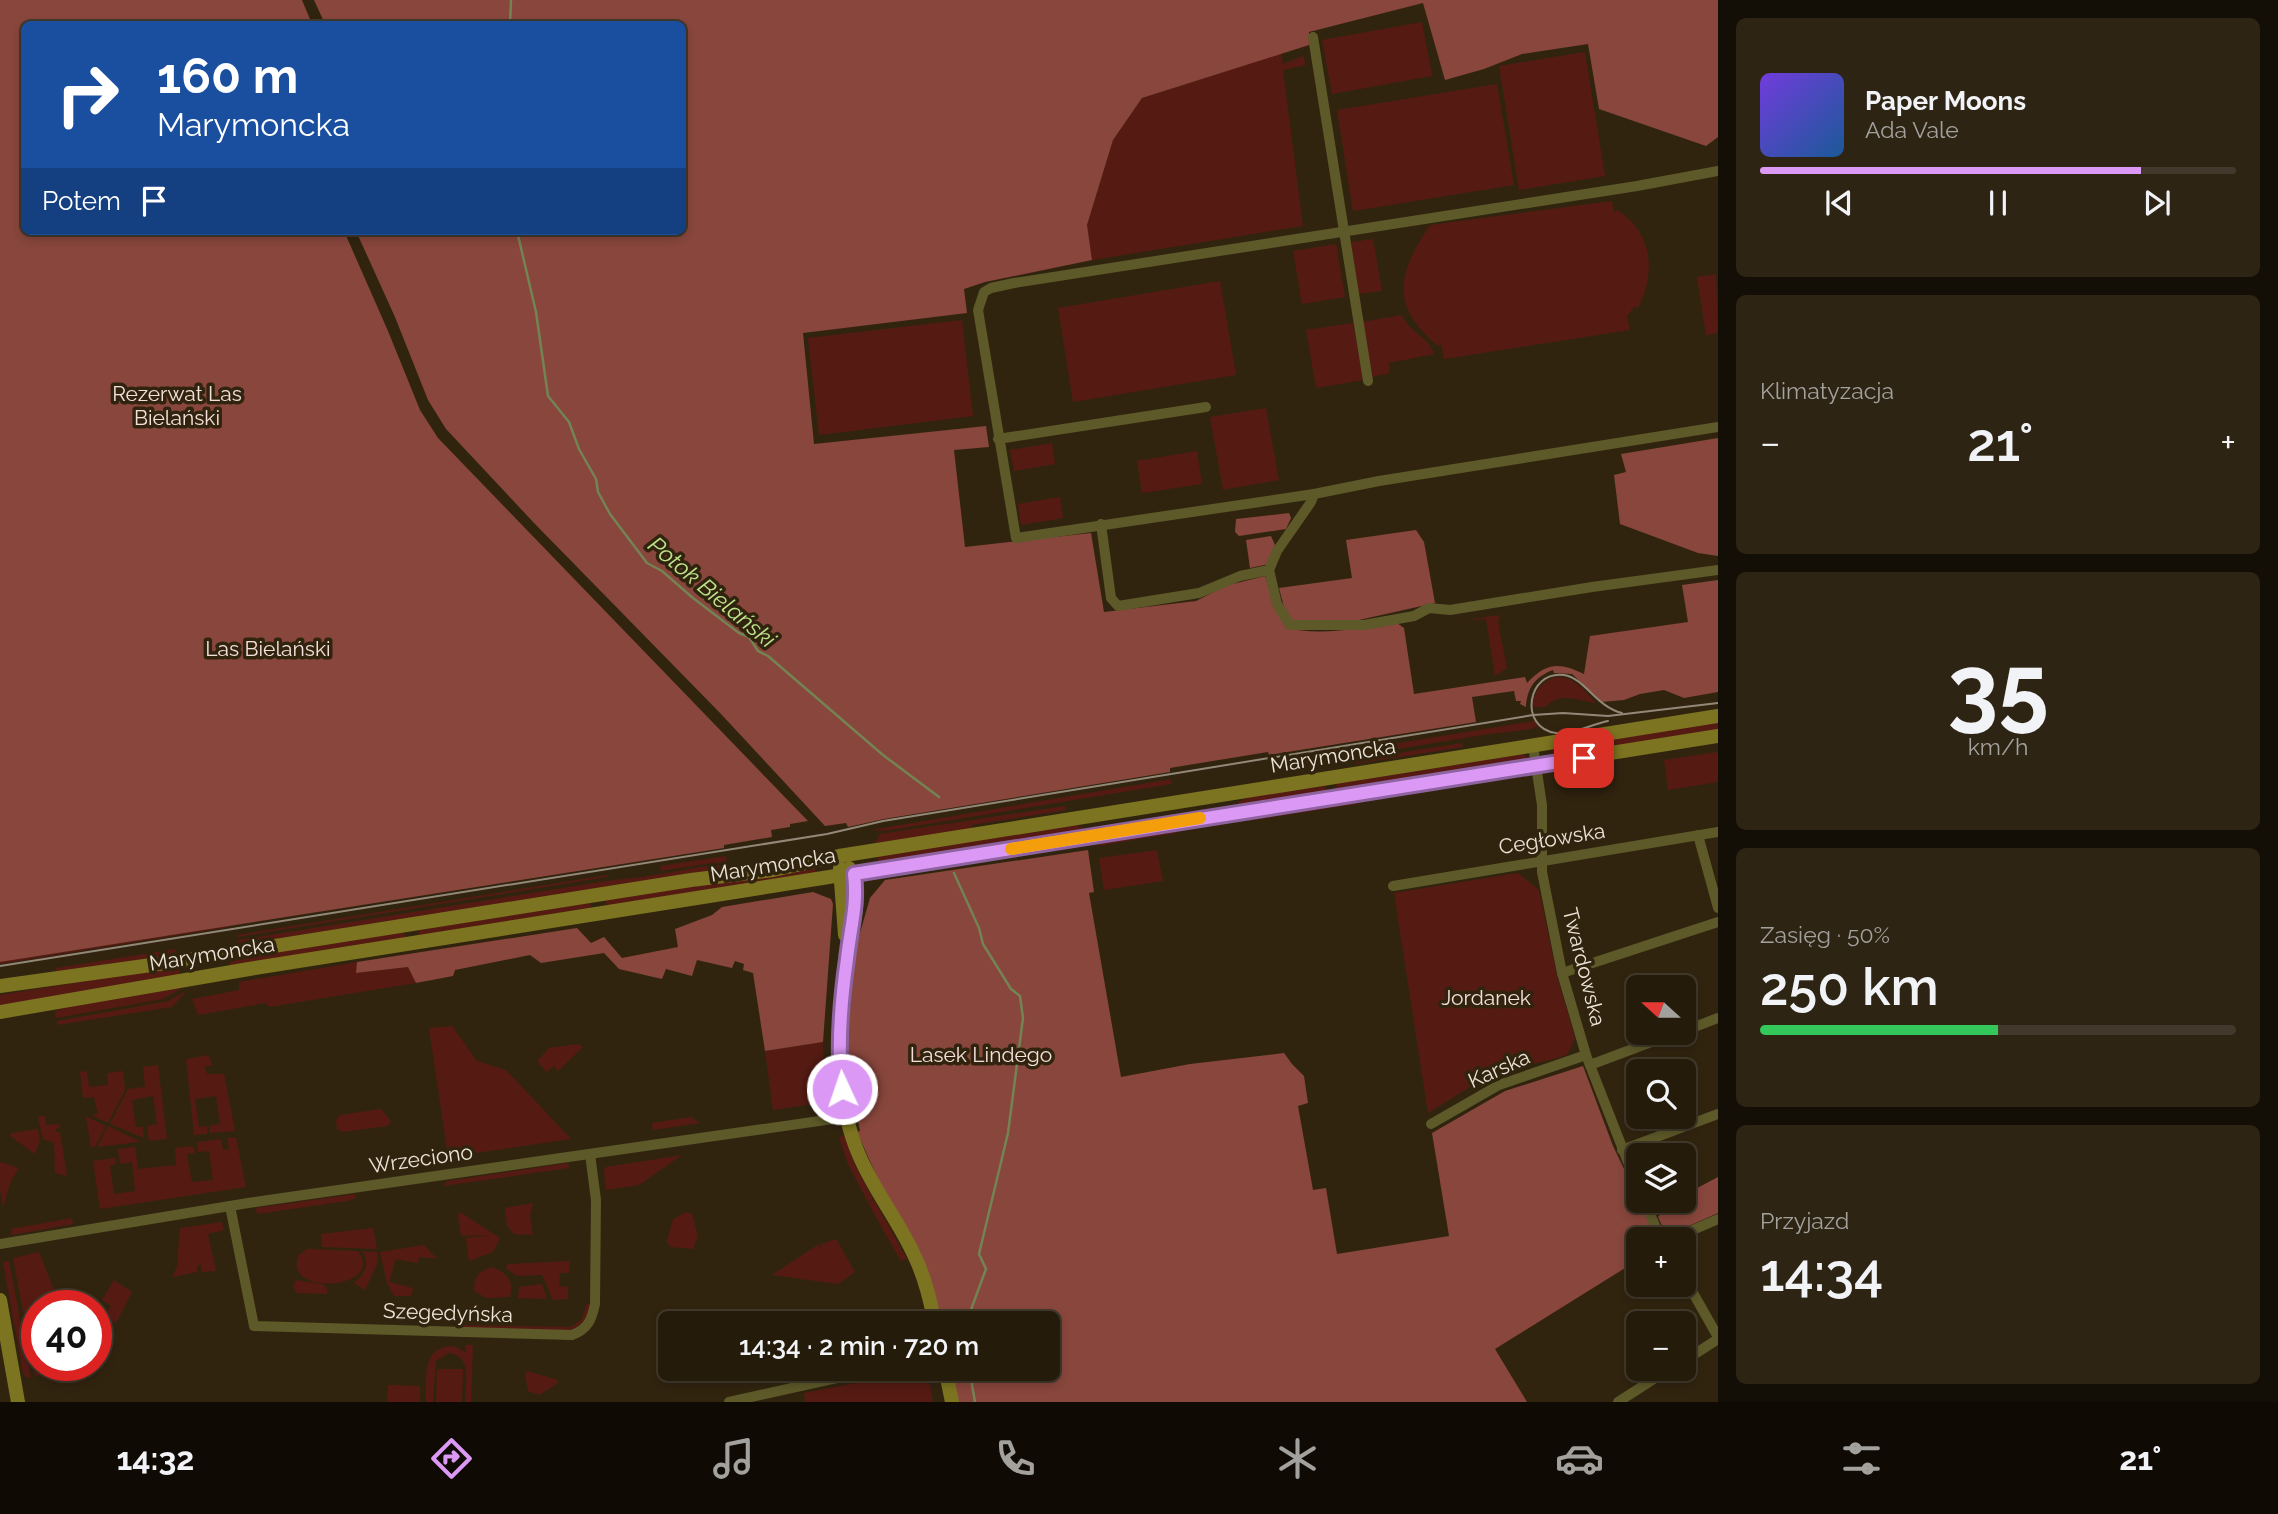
<!DOCTYPE html>
<html lang="pl">
<head>
<meta charset="utf-8">
<style>
  body { margin:0; font-family:Raleway,sans-serif; background:#2d2414; color:#f1f3f6; height:100vh; display:flex; flex-direction:column; font-size:26px; white-space:nowrap }
  * { box-sizing:border-box; margin:0 }
  p { font-size:23px; color:#a3a19d }
  .icon { flex:none; width:38px; height:38px; fill:none; stroke:currentColor; stroke-width:2; stroke-linecap:round; stroke-linejoin:round }
  .map { position:relative; flex:1; overflow:hidden }
  .side { display:flex; flex-direction:column; gap:18px; padding:18px; background:#140f06; width:560px }
  .side>* { flex:none }
  .guide { position:absolute; left:21px; top:21px; width:665px; height:214px; border-radius:10px; box-shadow:0 4px 10px #0003,0 0 0 2px #42392c; background:#1a4fa0; color:#fff; overflow:hidden }
  .needle { width:46px; rotate:291deg }
  .buttons { position:absolute; left:1626px; top:975px; display:grid; gap:14px }
  .buttons a { display:grid; place-items:center; width:70px; height:70px; border-radius:10px; background:#251b0b; box-shadow:0 4px 10px #0003,0 0 0 2px #42392c; font-size:35px }
  .speed { position:absolute; left:21px; top:1290px; display:flex; gap:14px; font-size:35px; font-weight:700; text-align:center }
  .speed>* { display:grid; place-content:center; width:91px; height:91px; border-radius:50%; background:#251b0b; box-shadow:0 4px 10px #0003,0 0 0 2px #42392c; line-height:1 }
  .speed .limit { border:10px solid #d22; background:#fff; color:#111 }
  .pin { position:absolute; display:grid; place-items:center; width:60px; height:60px; color:#fff; margin:-30px; border-radius:14px; box-shadow:0 4px 10px #0006 }
  .me { position:absolute; width:77px; margin:-38px; rotate:357deg; stroke-linejoin:round; filter:drop-shadow(0 0 5px #0008) }
  .turn { display:flex; align-items:center; gap:24px; height:147px; padding:0 21px; font-size:32px }
  .turn .icon { width:91px; height:91px; stroke-width:2.5 }
  .turn b { display:block; font-size:49px; line-height:60px }
  .then { display:flex; align-items:center; height:66px; padding:0 21px; background:#0003; gap:14px; font-size:26px }
  .big { font-size:52px; font-weight:600; line-height:1.1 }
  .side .card { flex:1; display:flex; flex-direction:column; justify-content:center; gap:10px; min-width:0; padding:0 24px; border-radius:10px; background:#2d2414 }
  .side .dial { align-items:center; gap:0 }
  .dial b { font-size:91px; line-height:1 }
  .song { display:flex; align-items:center; gap:21px }
  .cover { width:84px; height:84px; border-radius:10px; background:linear-gradient(135deg,hsl(260 70% 55%),hsl(210 70% 35%)) }
  .played { height:7px; border-radius:4px; background:linear-gradient(90deg,#db99f5 80%,#42392c 80%) }
  .keys { display:flex; justify-content:space-around; direction:ltr }
  .heat { display:flex; justify-content:space-between; align-items:center; font-size:38px; direction:ltr }
  .charge { height:10px; border-radius:5px; background:linear-gradient(90deg,#34c759 50%,#42392c 0) }
  .trip { position:absolute; left:658px; top:1311px; width:402px; height:70px; border-radius:10px; background:#251b0b; box-shadow:0 4px 10px #0003,0 0 0 2px #42392c; font-weight:600; line-height:70px; text-align:center }
  .dock { display:flex; height:112px; justify-content:space-around; align-items:center; background:#0f0b04; color:#a3a19d }
  .dock .icon { width:49px; height:49px }
  .dock .selected { color:#db99f5 }
  .dock b { font-size:32px; color:#f1f3f6 }
  main { display:flex; flex:1; min-height:0 }
  .map>svg:first-child { display:block }
</style>
</head>
<body>
<main>
<div class="map">
<svg width="1718" height="1402" viewBox="0 0 1718 1402">
  <rect width="100%" height="100%" fill="#31240f"/>
  <g fill="#551b13">
    <polygon points="1422,22 1432,76 1332,94 1322,40"/>
    <polygon points="1585,52 1605,176 1519,190 1499,66"/>
    <polygon points="1281,53 1283,64 1303,56 1306,65 1283,70 1303,226 1092,260 1087,225 1113,140 1142,98"/>
    <polygon points="1497,84 1514,185 1353,211 1337,110"/>
    <path d="M 1612,201 L 1614,212 L 1617,210 C 1653,232 1656,273 1638,308 L 1635,306 L 1627,316 L 1630,330 L 1444,359 L 1441,344 L 1438,346 C 1390,306 1397,274 1430,225 Z"/>
    <polygon points="1373,239 1382,291 1358,294 1351,242"/>
    <polygon points="1336,244 1345,297 1302,304 1293,251"/>
    <polygon points="1716,274 1718,333 1706,335 1697,277"/>
    <polygon points="1220,281 1236,375 1073,402 1058,308"/>
    <path d="M 1402,315 C 1411,335 1429,336 1434,354 L 1389,363 L 1390,373 L 1371,377 L 1362,322 Z"/>
    <polygon points="962,320 973,416 819,435 808,338"/>
    <polygon points="1353,323 1363,380 1316,388 1306,330"/>
    <polygon points="1266,408 1279,480 1223,490 1210,417"/>
    <polygon points="1052,443 1055,464 1014,471 1010,450"/>
    <polygon points="1197,451 1202,484 1142,493 1137,461"/>
    <polygon points="1060,497 1063,518 1021,525 1018,504"/>
    <polygon points="1500,615 1498,622 1507,668 1495,676 1486,619 1465,620"/>
    <path d="M 1556,677 C 1575,677 1584,690 1596,703 C 1578,701 1559,691 1546,707 L 1533,707 C 1533,691 1541,682 1556,677 Z"/>
    <polygon points="1534,721 1538,726 1531,729 1483,735 1287,767 1283,762"/>
    <polygon points="1718,721 1718,731 1553,757 1551,748"/>
    <polygon points="1462,743 1463,747 1355,764 1354,760"/>
    <polygon points="1718,752 1718,782 1668,790 1664,760"/>
    <polygon points="1523,754 1527,757 1526,760 1337,790 1335,787 1338,782"/>
    <polygon points="1171,779 1172,784 885,831 871,830"/>
    <polygon points="1325,786 1326,791 1241,806 1238,802 1253,796"/>
    <polygon points="1352,801 1357,804 1247,821 1252,817"/>
    <polygon points="1065,806 1066,810 972,825 972,829 875,843 880,834"/>
    <polygon points="1072,824 1082,827 1082,831 879,864 877,856"/>
    <polygon points="1179,829 1177,833 1097,846 1102,841"/>
    <polygon points="1157,850 1163,881 1104,890 1099,858"/>
    <polygon points="726,856 727,863 712,863 661,871 660,866"/>
    <polygon points="740,864 740,866 263,942 238,943 238,940 606,881 642,877 707,866"/>
    <polygon points="815,867 816,874 607,906 606,903 606,899"/>
    <path d="M 1518,873 L 1539,890 L 1557,976 L 1575,1038 L 1567,1055 C 1546,1062 1523,1065 1502,1072 C 1479,1079 1450,1100 1428,1113 L 1394,893 Z"/>
    <polygon points="607,875 607,877 237,937 237,935"/>
    <polygon points="590,902 591,908 417,937 420,930"/>
    <polygon points="229,926 229,927 0,964 0,962"/>
    <polygon points="401,931 407,938 229,967 232,959"/>
    <polygon points="176,949 177,956 56,972 56,968"/>
    <polygon points="357,962 357,973 408,967 416,983 269,1007 266,1003 198,1015 192,999 239,990 239,982"/>
    <polygon points="179,966 180,976 0,1007 0,995"/>
    <polygon points="182,985 179,990 163,999 56,1018 55,1011 93,1000"/>
    <polygon points="186,991 172,1007 57,1025 57,1021 168,1001"/>
    <polygon points="452,1026 477,1061 506,1070 571,1139 448,1157 429,1028"/>
    <polygon points="823,1042 825,1089 814,1104 773,1110 765,1051"/>
    <polygon points="578,1044 583,1047 558,1071 554,1066 547,1072 537,1061 549,1048"/>
    <polygon points="208,1055 213,1065 205,1066 207,1074 224,1074 235,1131 210,1133 209,1126 220,1124 216,1096 195,1099 199,1127 207,1126 207,1134 194,1135 186,1059"/>
    <polygon points="158,1065 167,1139 149,1141 147,1126 157,1124 153,1096 132,1100 136,1127 143,1127 144,1138 110,1124 128,1089 145,1087 143,1067"/>
    <polygon points="87,1071 89,1087 108,1085 107,1073 123,1071 125,1090 108,1123 92,1115 98,1114 94,1097 83,1098 80,1072"/>
    <polygon points="381,1109 391,1121 388,1126 342,1132 337,1129 336,1120 340,1115"/>
    <polygon points="45,1116 46,1125 59,1124 60,1128 56,1129 56,1132 60,1132 67,1176 55,1173 54,1143 43,1139 38,1117"/>
    <polygon points="86,1116 106,1126 95,1147 91,1147"/>
    <polygon points="691,1117 700,1123 653,1130 652,1123"/>
    <polygon points="108,1126 139,1141 139,1142 97,1147"/>
    <polygon points="38,1129 40,1140 35,1154 10,1136 11,1133"/>
    <polygon points="845,1136 855,1165 873,1199 868,1202 848,1164 839,1137"/>
    <polygon points="236,1137 246,1187 100,1209 93,1161 115,1158 116,1164 110,1166 114,1194 135,1191 132,1162 120,1164 118,1149 135,1147 138,1169 176,1165 175,1148 194,1146 195,1153 187,1154 192,1182 213,1180 209,1151 198,1152 197,1142 221,1139 223,1150 229,1149 227,1138"/>
    <polygon points="682,1155 639,1185 606,1190 604,1170 606,1167"/>
    <polygon points="0,1162 19,1168 11,1181 3,1207 0,1189"/>
    <polygon points="568,1163 569,1168 443,1186 447,1181"/>
    <polygon points="355,1194 356,1198 347,1201 257,1214 256,1208"/>
    <polygon points="874,1200 907,1259 901,1261 868,1203"/>
    <polygon points="533,1203 530,1216 533,1235 514,1234 507,1226 505,1208"/>
    <polygon points="460,1212 500,1238 493,1252 469,1261 466,1238 490,1235 461,1236 458,1216"/>
    <polygon points="686,1212 692,1214 698,1236 693,1249 670,1247 667,1241 673,1219"/>
    <polygon points="72,1218 73,1224 12,1235 11,1229"/>
    <polygon points="222,1222 224,1230 208,1234 216,1271 202,1272 201,1265 197,1265 197,1272 172,1277 177,1267 180,1228"/>
    <polygon points="373,1228 377,1249 322,1247 321,1234"/>
    <polygon points="836,1239 855,1272 838,1284 772,1275 819,1244 821,1250 821,1244"/>
    <polygon points="424,1245 437,1259 420,1257 417,1263 396,1259 389,1282 413,1288 411,1296 394,1296 387,1283 380,1252"/>
    <path d="M 307,1249 L 358,1251 C 387,1290 280,1297 299,1255 Z"/>
    <path d="M 362,1251 L 377,1252 L 378,1262 L 365,1290 L 354,1283 C 364,1274 371,1264 362,1251 Z"/>
    <polygon points="39,1252 60,1305 37,1306 37,1350 33,1352 36,1373 43,1373 43,1375 35,1376 13,1258"/>
    <polygon points="9,1261 31,1378 26,1377 23,1373 3,1262"/>
    <polygon points="570,1261 569,1273 560,1273 559,1286 568,1287 568,1299 553,1300 542,1275 517,1276 506,1268 508,1264"/>
    <path d="M 491,1267 C 507,1272 514,1280 510,1297 L 486,1298 L 474,1291 C 474,1277 478,1272 491,1267 Z"/>
    <polygon points="114,1280 132,1292 116,1323 104,1317 111,1306 102,1300"/>
    <polygon points="296,1280 322,1284 327,1288 327,1294 297,1293 293,1287"/>
    <polygon points="542,1284 547,1299 518,1298 519,1287"/>
    <path d="M 587,1304 L 590,1304 C 587,1320 581,1327 566,1331 L 456,1328 L 457,1325 L 571,1327 L 582,1319 Z"/>
    <path d="M 466,1345 L 473,1345 L 471,1402 L 465,1402 C 465,1384 473,1356 449,1353 L 436,1361 L 433,1402 L 426,1402 C 427,1384 421,1352 445,1347 C 453,1345 459,1348 466,1353 Z"/>
    <polygon points="437,1369 463,1369 462,1402 436,1402"/>
    <polygon points="927,1369 933,1402 805,1402 804,1393"/>
    <polygon points="527,1371 558,1380 558,1383 539,1395 528,1391 525,1374"/>
    <polygon points="388,1385 420,1386 420,1402 387,1402"/>
  </g>
  <g fill="#88463c">
    <polygon points="0,0 302,0 312,24 24,24 24,231 344,231 388,331 420,410 438,438 808,821 790,824 790,827 771,830 772,837 724,845 724,848 0,962"/>
    <path d="M 314,0 L 1718,0 L 1718,137 L 1706,146 L 1599,109 L 1588,44 L 1522,54 L 1484,69 L 1445,80 L 1423,3 L 1309,32 L 1309,45 L 1142,98 L 1113,140 L 1087,225 L 1092,260 L 985,282 L 964,289 L 967,313 L 803,333 L 814,444 L 986,426 L 989,447 L 954,450 L 965,547 L 1091,533 L 1104,612 L 1196,601 L 1225,586 L 1265,576 L 1277,611 L 1286,628 C 1319,636 1364,628 1397,623 L 1404,628 L 1414,694 L 1525,677 L 1527,683 C 1546,662 1560,662 1584,674 L 1590,636 L 1688,622 L 1682,585 L 1718,580 L 1718,692 L 1684,698 L 1664,690 L 1640,694 L 1624,700 L 1602,702 L 1572,674 L 1554,673 L 1553,670 C 1535,677 1527,688 1526,707 L 1520,704 L 1521,701 L 1516,701 L 1514,691 L 1472,697 L 1476,722 L 1269,755 L 1268,752 L 1176,767 L 1170,768 L 1170,772 L 884,819 L 848,827 L 846,823 L 825,826 L 721,714 L 535,524 L 446,429 L 428,400 L 395,317 L 356,231 L 682,231 L 682,24 L 325,24 Z"/>
    <polygon points="1718,438 1718,556 1698,553 1620,524 1614,475 1626,472 1621,454"/>
    <polygon points="1289,513 1291,518 1286,529 1239,536 1235,532 1236,519"/>
    <polygon points="1416,530 1424,542 1435,603 1359,620 1292,620 1285,611 1279,588 1352,578 1346,540"/>
    <polygon points="1271,536 1275,545 1269,564 1250,568 1246,540"/>
    <polygon points="1088,850 1094,892 1089,893 1121,1077 1190,1064 1284,1053 1292,1064 1304,1076 1308,1103 1298,1106 1313,1190 1326,1188 1337,1254 1449,1236 1432,1133 1505,1091 1583,1066 1613,1146 1658,1239 1638,1239 1638,1260 1495,1349 1527,1402 957,1402 950,1369 1048,1368 1048,1323 942,1323 857,1132 860,1131 853,1096 849,1096 847,1045 855,950 870,898 885,880"/>
    <polygon points="813,892 831,899 833,904 823,1042 765,1051 753,973 743,970 744,964 735,961 732,968 697,960 692,976 666,969 662,979 619,969 604,953 541,963 530,955 455,970 453,976 416,983 408,967 356,973 357,962 577,928 591,943 604,937 622,958 678,947 675,929 712,915 722,907"/>
    <polygon points="1718,1177 1718,1213 1682,1229 1665,1232 1658,1217 1670,1202 1684,1200 1684,1195"/>
  </g>
  <g fill="none" stroke-linecap="round" stroke-linejoin="round">
    <g stroke="#748354" stroke-width="2.5">
      <polyline points="510,24 511,0"/>
      <polyline points="517,231 536,312 548,396 569,422 579,449 596,479 598,492 610,514 647,563 662,571 693,598 739,633 749,637 758,651 768,656 883,755 939,797"/>
      <polyline points="954,873 979,928 983,944 1011,989 1020,996 1023,1018 1008,1133 979,1254 986,1269 966,1323"/>
      <polyline points="969,1368 975,1402"/>
    </g>
    <g stroke="#5d5929" stroke-width="10">
      <polyline points="1313,37 1368,381"/>
      <polyline points="1718,427 1379,481 1314,494 1311,502 1277,551 1269,570 1277,604 1290,625 1364,625 1414,616 1429,608 1450,610 1592,587 1718,570"/>
      <polyline points="998,439 1206,407"/>
      <polyline points="1314,494 1016,538 978,310 984,292 991,288 1014,283 1637,186 1718,171"/>
      <polyline points="1101,524 1111,598 1118,606 1199,593 1240,576 1269,570"/>
      <polyline points="1533,746 1542,805 1542,872 1562,973 1586,1055 1638,1188"/>
      <polyline points="1698,835 1718,908"/>
      <polyline points="1393,886 1718,832"/>
      <polyline points="1562,973 1718,922"/>
      <polyline points="1684,1031 1718,1018"/>
      <polyline points="1590,1065 1678,1032"/>
      <polyline points="1431,1124 1499,1085 1586,1055"/>
      <polyline points="1622,1150 1718,1114"/>
      <polyline points="1644,1200 1661,1239"/>
      <path d="M 230,1206 L 254,1326 L 572,1335 C 588,1329 592,1319 595,1304 L 596,1200 L 590,1154"/>
      <polyline points="1672,1239 1718,1219"/>
      <polyline points="0,1244 248,1203 847,1117"/>
      <polyline points="1684,1277 1718,1337"/>
      <polyline points="1684,1361 1718,1339"/>
      <polyline points="729,1402 882,1368"/>
      <polyline points="1618,1402 1671,1368"/>
    </g>
    <g stroke="#7c7420" stroke-width="14">
      <polyline points="840,868 845,935"/>
      <path d="M 849,868 C 866,888 850,936 847,960 C 845,973 844,985 843,998 C 839,1050 837,1105 859,1155 C 874,1191 899,1221 915,1257 C 925,1278 930,1300 935,1323"/>
      <polyline points="0,986 180,961 691,880 773,870 839,856 1718,716"/>
      <polyline points="0,1012 249,969 1718,736"/>
      <polyline points="0,1300 18,1402"/>
      <polyline points="945,1368 952,1402"/>
    </g>
    <g stroke="#938878" stroke-width="2">
      <path d="M 1608,721 C 1592,724 1572,735 1556,733 C 1518,728 1527,670 1564,675 C 1585,678 1596,707 1622,713"/>
      <polyline points="0,966 827,834 883,821 1533,715 1563,713 1608,716 1718,703"/>
    </g>
  </g>
  <g fill="none" stroke-linecap="round" stroke-linejoin="round">
    <defs>
      <path id="route" d="M 842,1089 C 837,1047 841,1001 847,959 C 850,930 858,904 854,874 L 1584,758"/>
    </defs>
    <use href="#route" stroke="#8e639f" stroke-width="18"/>
    <use href="#route" stroke="#db99f5" stroke-width="12"/>
    <polyline stroke="#f59e0b" stroke-width="12" points="1011,849 1200,818"/>
  </g>
  <g text-anchor="middle" stroke-width="7" stroke-linejoin="round" paint-order="stroke">
    <g font-size="21" fill="#f4dfdb" stroke="#31240f">
      <text x="177" y="401">Rezerwat Las<tspan x="177" dy="24">Bielański</tspan></text>
      <text x="268" y="656">Las Bielański</text>
      <text x="1486" y="1005">Jordanek</text>
      <text x="981" y="1062">Lasek Lindego</text>
    </g>
    <g font-size="21" fill="#ece4d7" stroke="#31240f">
      <text transform="translate(1333 756) rotate(-9)" y="7">Marymoncka</text>
      <text transform="translate(1552 839) rotate(-9)" y="7">Cegłowska</text>
      <text transform="translate(773 865) rotate(-9)" y="7">Marymoncka</text>
      <text transform="translate(212 954) rotate(-9)" y="7">Marymoncka</text>
      <text transform="translate(1584 967) rotate(76)" y="7">Twardowska</text>
      <text transform="translate(1499 1069) rotate(-24)" y="7">Karska</text>
      <text transform="translate(421 1159) rotate(-8)" y="7">Wrzeciono</text>
      <text transform="translate(448 1313) rotate(2)" y="7">Szegedyńska</text>
    </g>
    <g font-size="23" font-style="italic" fill="#bde48c" stroke="#31240f">
      <text transform="translate(712 592) rotate(40)" y="8">Potok Bielański</text>
    </g>
  </g>
</svg>
<div class="buttons">
<a><svg class="needle" viewBox="-14 -14 28 28"><path d="M0-13l5 13h-10z" fill="#e53935"/><path d="M0 13l5-13h-10z" fill="#a3a19d"/></svg></a>
<a><svg class="icon" aria-label="search" viewBox="0 0 24 24"><circle cx="10" cy="10" r="6"/><path d="M15 15l6 6"/></svg></a>
<a><svg class="icon" aria-label="layers" viewBox="0 0 24 24"><path d="M12 4l9 5-9 5-9-5zM3 14l9 5 9-5"/></svg></a>
<a>+</a>
<a>−</a>
</div>
<div class="speed"><div class="limit">40</div></div>
<div class="pin" style="left:1584px;top:758px;background:#d93025"><svg class="icon" aria-label="arrive" viewBox="0 0 24 24"><path d="M6 21V4h12l-3 4 3 4H6"/></svg></div>
<svg class="me" style="left:842px;top:1089px" viewBox="-20 -20 40 40"><circle r="17" fill="#db99f5" stroke="#fff" stroke-width="3"/><path d="M0-11L8 9 0 5-8 9z" fill="#fff"/></svg>
<div class="trip">14:34 · 2 min · 720 m</div>
<div class="guide">
<div class="turn"><svg class="icon" aria-label="right" viewBox="0 0 24 24"><path d="M7 20v-9h11M14 6l5 5-5 5"/></svg><div><b>160 m</b>Marymoncka</div></div>
<div class="then">Potem<svg class="icon" aria-label="arrive" viewBox="0 0 24 24"><path d="M6 21V4h12l-3 4 3 4H6"/></svg></div>
</div>
</div>
<section class="side">
<div class="card">
<div class="song"><i class="cover"></i><div><b>Paper Moons</b><p>Ada Vale</p></div></div>
<div class="played"></div>
<div class="keys"><svg class="icon" aria-label="previous" viewBox="0 0 24 24"><path d="M18 5L8 12l10 7zM5 5v14"/></svg><svg class="icon" aria-label="pause" viewBox="0 0 24 24"><path d="M8 5v14M16 5v14"/></svg><svg class="icon" aria-label="next" viewBox="0 0 24 24"><path d="M6 5l10 7-10 7zM19 5v14"/></svg></div>
</div>
<div class="card"><p>Klimatyzacja</p>
<div class="heat"><a>−</a><b class="big">21°</b><a>+</a></div>
</div>
<div class="card dial"><b>35</b><p>km/h</p></div>
<div class="card"><p>Zasięg · 50%</p><b class="big">250 km</b><div class="charge"></div></div>
<div class="card"><p>Przyjazd</p><b class="big">14:34</b></div>
</section>
</main>
<nav class="dock">
<b>14:32</b>
<svg class="icon selected" aria-label="directions" viewBox="0 0 24 24"><path d="M12 3l9 9-9 9-9-9zM9 14v-3h6M13 9l2 2-2 2"/></svg>
<svg class="icon" aria-label="music" viewBox="0 0 24 24"><path d="M9 18V5l10-2v13"/><circle cx="6" cy="18" r="3"/><circle cx="16" cy="16" r="3"/></svg>
<svg class="icon" aria-label="phone" viewBox="0 0 24 24"><path d="M5 4h4l2 5-3 2q2 4 5 5l2-3 5 2v4C11 20 4 13 5 4z"/></svg>
<svg class="icon" aria-label="climate" viewBox="0 0 24 24"><path d="M12 3v18M4 7l16 10M4 17L20 7"/></svg>
<svg class="icon" aria-label="car" viewBox="0 0 24 24"><path d="M5 17H2v-5l4-1 3-4h7l3 4 3 1v5h-3M9 17h6M6 11h13"/><circle cx="7" cy="17" r="2"/><circle cx="17" cy="17" r="2"/></svg>
<svg class="icon" aria-label="filters" viewBox="0 0 24 24"><path d="M4 7h16M4 17h16"/><circle cx="9" cy="7" r="2"/><circle cx="15" cy="17" r="2"/></svg>
<b>21°</b>
</nav>
</body>
</html>
